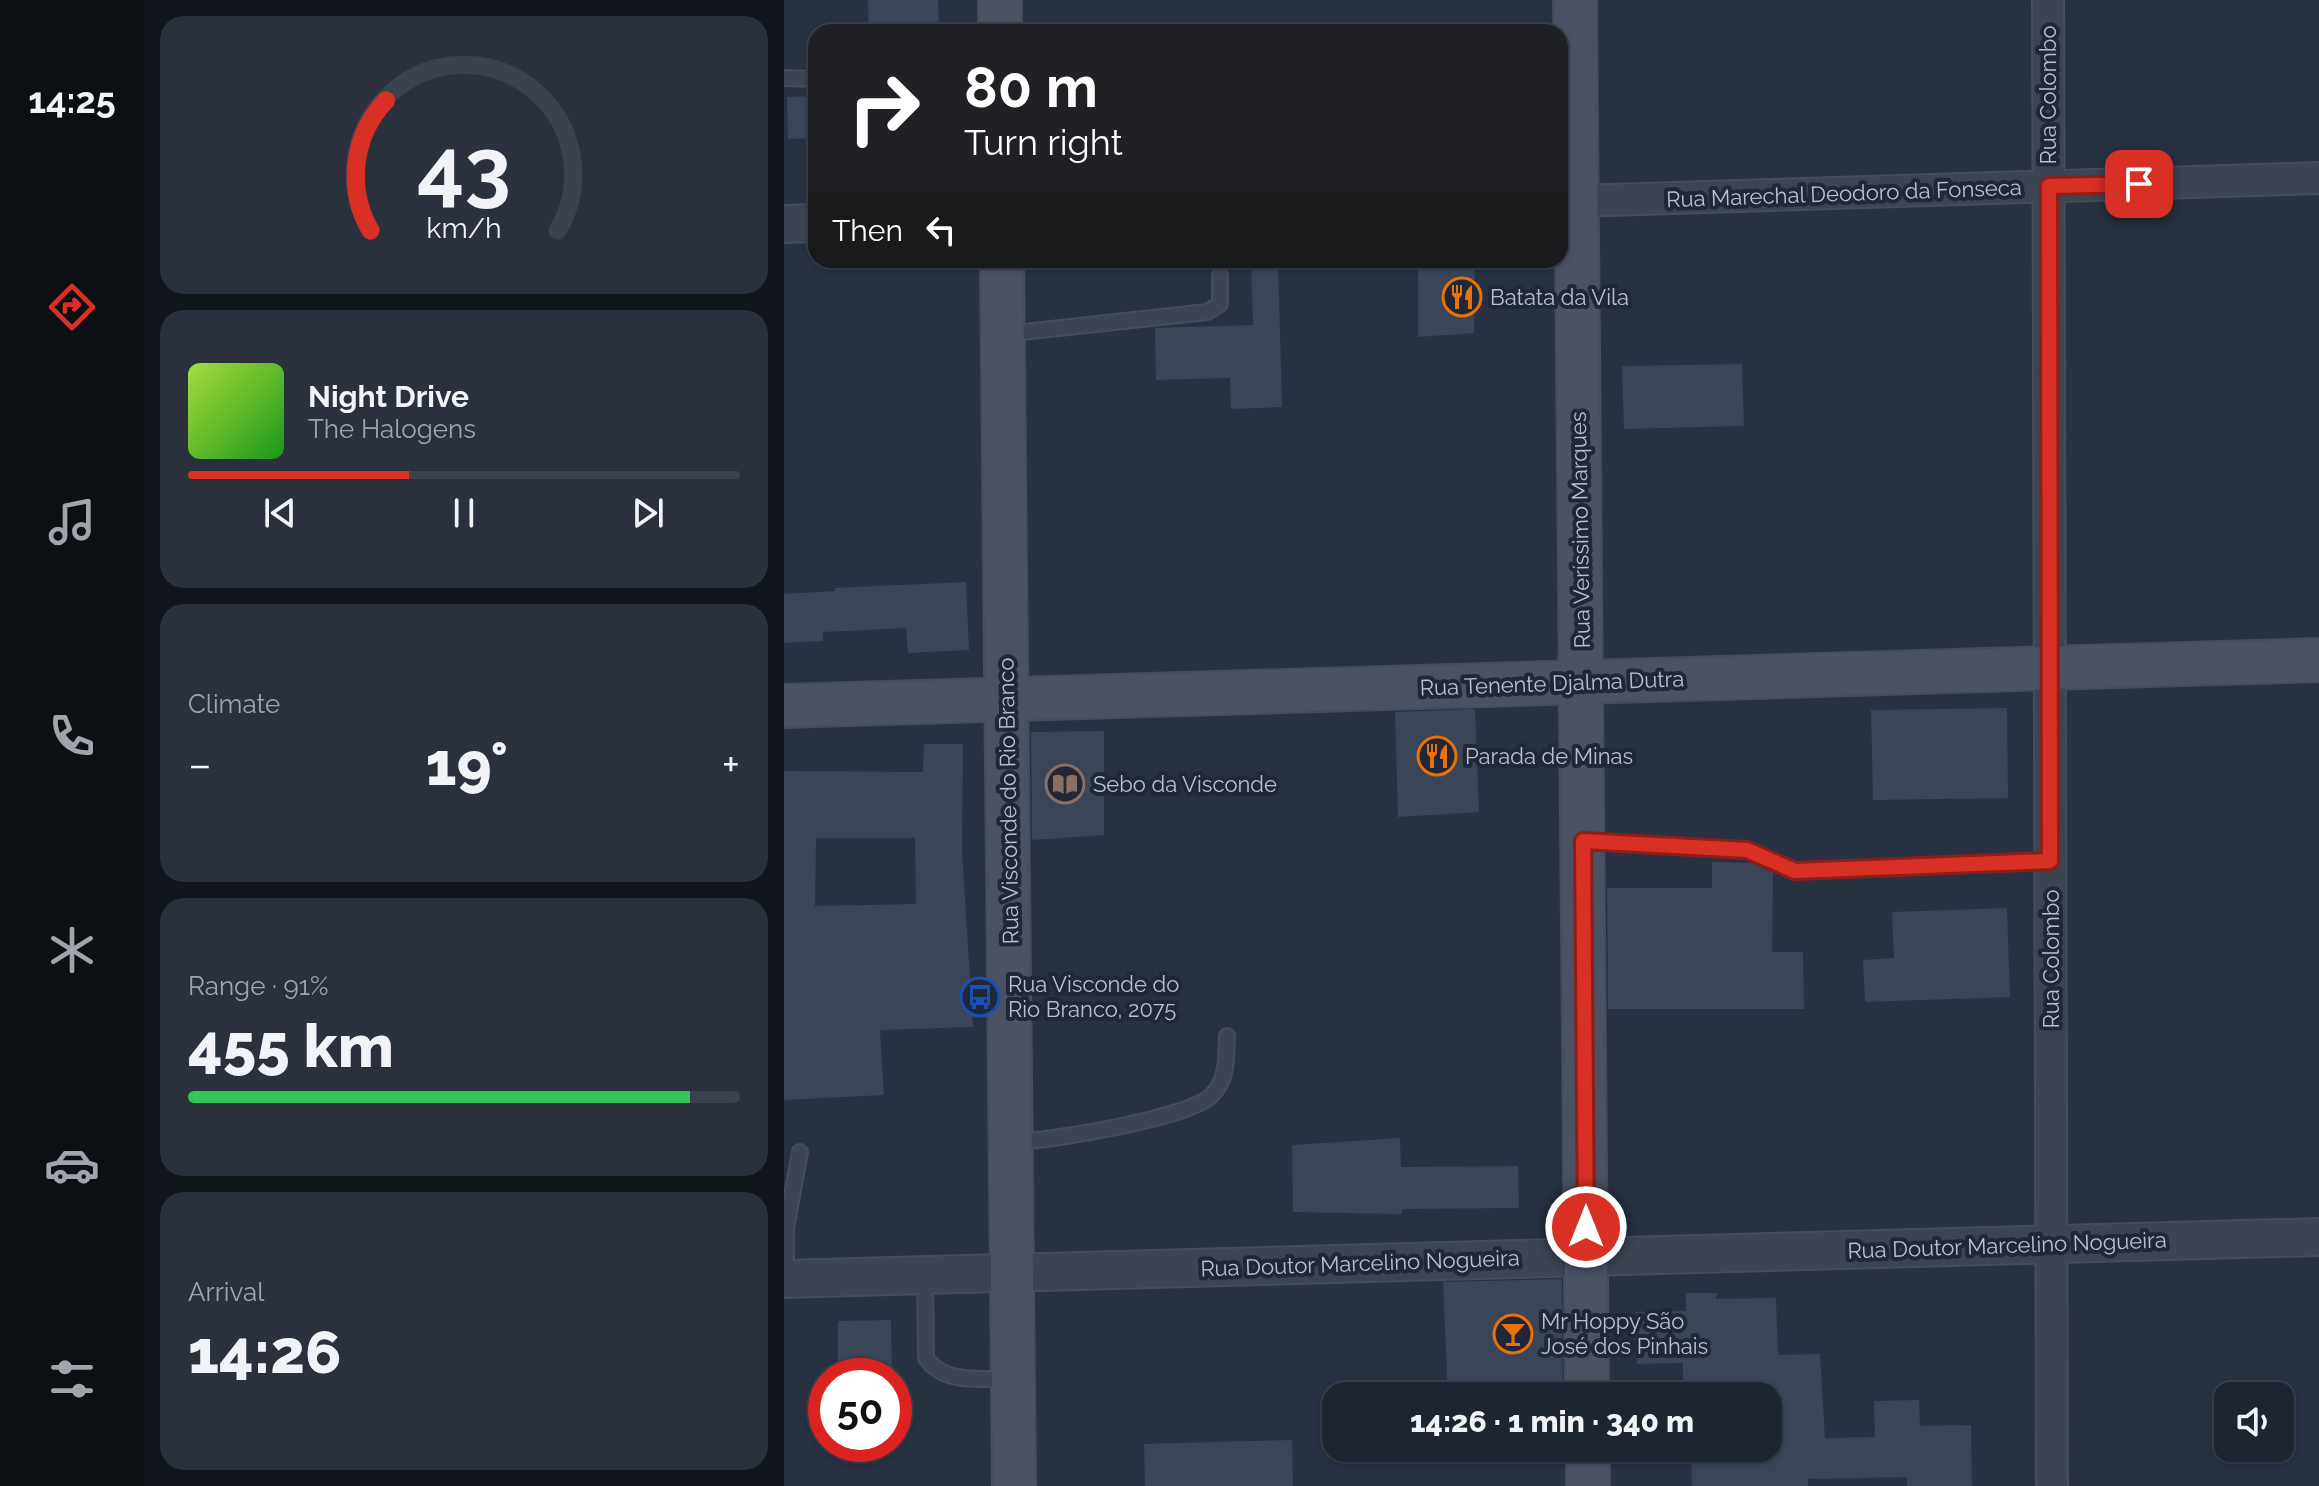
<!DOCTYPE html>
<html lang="en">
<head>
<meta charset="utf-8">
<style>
  body { margin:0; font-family:Raleway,sans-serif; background:#2a313d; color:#f1f3f6; height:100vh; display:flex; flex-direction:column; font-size:30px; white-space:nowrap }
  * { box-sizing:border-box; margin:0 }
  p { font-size:26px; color:#a0a5ab }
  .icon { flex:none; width:44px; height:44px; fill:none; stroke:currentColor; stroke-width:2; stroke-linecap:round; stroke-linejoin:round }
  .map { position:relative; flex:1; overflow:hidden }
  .drawer { display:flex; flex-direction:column; gap:16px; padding:16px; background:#10141b; width:640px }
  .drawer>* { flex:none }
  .hud { position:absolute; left:24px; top:24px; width:760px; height:244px; border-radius:24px; box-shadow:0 2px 6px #0004,0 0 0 2px #3b424d; background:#202124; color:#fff; overflow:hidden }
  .buttons { position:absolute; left:1430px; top:1382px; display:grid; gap:16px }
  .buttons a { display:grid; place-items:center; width:80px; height:80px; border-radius:16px; background:#1d2531; box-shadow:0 2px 6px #0004,0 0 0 2px #3b424d; font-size:40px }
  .speed { position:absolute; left:24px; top:1358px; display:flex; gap:16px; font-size:40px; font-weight:700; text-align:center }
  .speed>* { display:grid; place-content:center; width:104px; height:104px; border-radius:50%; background:#1d2531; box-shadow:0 2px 6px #0004,0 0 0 2px #3b424d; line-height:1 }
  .speed .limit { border:12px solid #d22; background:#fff; color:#111 }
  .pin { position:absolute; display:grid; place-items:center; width:68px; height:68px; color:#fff; margin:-34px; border-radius:16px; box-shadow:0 4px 12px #0006 }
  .me { position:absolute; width:88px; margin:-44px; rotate:0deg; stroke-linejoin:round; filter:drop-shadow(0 0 6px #0008) }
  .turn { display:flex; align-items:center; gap:28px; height:168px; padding:0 24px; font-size:36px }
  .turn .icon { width:104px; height:104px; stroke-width:2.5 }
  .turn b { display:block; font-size:56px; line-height:68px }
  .then { display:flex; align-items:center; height:76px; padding:0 24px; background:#0003; gap:16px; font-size:30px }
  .big { font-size:60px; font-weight:800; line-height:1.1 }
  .drawer .tile { flex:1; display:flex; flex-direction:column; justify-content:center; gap:12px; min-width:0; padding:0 28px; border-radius:24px; background:#2a313d }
  .drawer .dial { align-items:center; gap:0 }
  .dial svg { height:208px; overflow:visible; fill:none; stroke:#3b424d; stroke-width:7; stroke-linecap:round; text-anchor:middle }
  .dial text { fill:#f1f3f6; stroke:none }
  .song { display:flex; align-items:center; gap:24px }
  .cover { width:96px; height:96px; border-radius:12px; background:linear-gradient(135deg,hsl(80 70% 55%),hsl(120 70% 35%)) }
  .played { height:8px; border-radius:4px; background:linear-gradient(90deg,#d93025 40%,#3b424d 40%) }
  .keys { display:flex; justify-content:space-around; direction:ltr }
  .heat { display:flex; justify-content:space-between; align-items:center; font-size:44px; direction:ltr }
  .charge { height:12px; border-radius:6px; background:linear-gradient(90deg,#34c759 91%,#3b424d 0) }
  .trip { position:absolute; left:538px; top:1382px; width:460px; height:80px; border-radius:24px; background:#1d2531; box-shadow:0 2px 6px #0004,0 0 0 2px #3b424d; font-weight:800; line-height:80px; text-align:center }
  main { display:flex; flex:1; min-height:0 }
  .dock { display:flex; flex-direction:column; width:144px; justify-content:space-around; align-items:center; background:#0c0f14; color:#a0a5ab }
  .dock .icon { width:56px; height:56px }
  .dock .active { color:#d93025 }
  .dock b { font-size:36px; color:#f1f3f6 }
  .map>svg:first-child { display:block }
</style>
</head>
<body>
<main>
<nav class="dock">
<b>14:25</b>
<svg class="icon active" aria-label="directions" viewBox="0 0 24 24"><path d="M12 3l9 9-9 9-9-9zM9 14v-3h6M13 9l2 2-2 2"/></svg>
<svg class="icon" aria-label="music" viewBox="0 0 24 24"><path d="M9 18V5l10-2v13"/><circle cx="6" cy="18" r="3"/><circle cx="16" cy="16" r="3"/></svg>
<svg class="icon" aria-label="phone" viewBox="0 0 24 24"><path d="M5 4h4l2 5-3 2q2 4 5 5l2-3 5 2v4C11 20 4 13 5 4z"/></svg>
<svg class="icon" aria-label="climate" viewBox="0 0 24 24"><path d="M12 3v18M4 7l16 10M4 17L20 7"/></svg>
<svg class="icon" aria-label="car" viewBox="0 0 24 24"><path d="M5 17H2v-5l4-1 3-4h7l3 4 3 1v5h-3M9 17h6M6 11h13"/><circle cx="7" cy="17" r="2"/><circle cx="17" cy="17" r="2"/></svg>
<svg class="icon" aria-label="filters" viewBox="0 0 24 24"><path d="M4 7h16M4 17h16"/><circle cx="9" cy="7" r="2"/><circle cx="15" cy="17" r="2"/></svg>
</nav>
<section class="drawer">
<div class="tile dial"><svg viewBox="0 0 100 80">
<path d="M14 69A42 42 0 1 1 86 69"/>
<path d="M14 69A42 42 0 0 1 20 19" stroke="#d93025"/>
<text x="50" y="56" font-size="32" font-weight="700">43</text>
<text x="50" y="72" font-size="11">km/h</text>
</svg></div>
<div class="tile">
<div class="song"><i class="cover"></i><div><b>Night Drive</b><p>The Halogens</p></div></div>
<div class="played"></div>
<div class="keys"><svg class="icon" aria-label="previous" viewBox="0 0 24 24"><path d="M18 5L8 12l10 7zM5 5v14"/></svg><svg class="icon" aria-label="pause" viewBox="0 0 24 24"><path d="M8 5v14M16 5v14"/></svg><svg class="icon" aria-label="next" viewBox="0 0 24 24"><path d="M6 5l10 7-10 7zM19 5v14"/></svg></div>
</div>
<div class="tile"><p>Climate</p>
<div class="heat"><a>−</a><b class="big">19°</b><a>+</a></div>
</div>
<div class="tile"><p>Range · 91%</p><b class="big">455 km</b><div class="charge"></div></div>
<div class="tile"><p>Arrival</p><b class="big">14:26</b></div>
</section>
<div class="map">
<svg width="1535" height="1486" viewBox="0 0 1535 1486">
  <rect width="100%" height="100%" fill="#273141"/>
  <g fill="#3a4557" fill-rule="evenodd">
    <polygon points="84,0 154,0 155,32 85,32"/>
    <polygon points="32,96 32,138 4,139 3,97"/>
    <polygon points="467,260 494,260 498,407 447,409 446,378 372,380 371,328 469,325"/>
    <polygon points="634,260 691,260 690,333 634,337"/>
    <polygon points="958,364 960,426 840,429 838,366"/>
    <polygon points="182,582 185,650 124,653 122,628 39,632 39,641 0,643 0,594 51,591 51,588"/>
    <polygon points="1223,708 1224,798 1089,800 1087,710"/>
    <polygon points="691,709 695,812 614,817 611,712"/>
    <polygon points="320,731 320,835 248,840 247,732"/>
    <path d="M 140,744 L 179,744 L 178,851 L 189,1027 L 96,1030 L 100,1095 L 0,1100 L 0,771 L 139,772 ZM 32,838 L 131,838 L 132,904 L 31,906 Z"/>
    <polygon points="928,862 967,863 989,872 988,952 1019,952 1020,1009 824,1009 823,888 928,888"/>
    <polygon points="1223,908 1226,997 1081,1002 1079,960 1110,958 1108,912"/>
    <polygon points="616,1138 617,1167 734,1166 735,1208 618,1209 618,1214 509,1212 508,1145"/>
    <polygon points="778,1279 779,1396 664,1396 659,1282"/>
    <polygon points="902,1293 933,1293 932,1299 992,1298 994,1355 1036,1354 1041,1438 1091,1437 1090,1401 1135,1400 1136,1426 1187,1425 1188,1486 1123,1486 1123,1477 1024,1479 1024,1486 908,1486 907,1448 984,1448 984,1396 981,1396 981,1388 899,1389 899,1363 853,1364 852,1312 902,1311"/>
    <polygon points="107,1320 108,1376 54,1376 54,1321"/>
    <polygon points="508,1440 509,1486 361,1486 360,1444"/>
  </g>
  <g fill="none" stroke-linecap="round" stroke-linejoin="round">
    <defs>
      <g id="service">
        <polyline points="0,78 32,79"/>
        <polyline points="221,334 423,312 436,304 436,275"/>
        <polyline points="800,841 963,850 1011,871 1266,861"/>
        <path d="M 230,1142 C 265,1141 407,1118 428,1095 C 444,1078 442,1058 443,1036"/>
        <path d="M 141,1276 L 142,1358 C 160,1385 199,1378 227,1379"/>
        <polyline points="2,1279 2,1228 16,1152"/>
      </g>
      <g id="minor">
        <polyline points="1264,0 1268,1486"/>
        <polyline points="792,201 1535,178"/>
      </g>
      <g id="tertiary">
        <polyline points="0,224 32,223"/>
        <polyline points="0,1279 1535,1237"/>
      </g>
      <g id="secondary">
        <polyline points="216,0 216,32"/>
        <polyline points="791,0 803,1396"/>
        <polyline points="218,260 230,1486"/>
        <polyline points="0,706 1535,660"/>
        <polyline points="804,1448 804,1486"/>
      </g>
    </defs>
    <use href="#service" stroke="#454c5b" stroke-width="18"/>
    <use href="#minor" stroke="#454c5b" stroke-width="34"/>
    <use href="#tertiary" stroke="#454c5b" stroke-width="40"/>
    <use href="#secondary" stroke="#454c5b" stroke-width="46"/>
    <use href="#service" stroke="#3c4351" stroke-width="14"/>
    <use href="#minor" stroke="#3c4351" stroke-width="30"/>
    <use href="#tertiary" stroke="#3c4351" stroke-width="36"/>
    <use href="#secondary" stroke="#4a5264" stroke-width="42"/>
  </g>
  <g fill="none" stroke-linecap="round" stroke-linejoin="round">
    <defs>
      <polyline id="route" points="802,1227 799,841 963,850 1011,871 1266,861 1265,186 1355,184"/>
    </defs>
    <use href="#route" stroke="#8d1f18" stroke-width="20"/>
    <use href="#route" stroke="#d93025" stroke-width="14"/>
  </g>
  <defs>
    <symbol id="restaurant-ring" viewBox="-11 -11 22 22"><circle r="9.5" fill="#202837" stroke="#e8710a" stroke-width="1.5"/><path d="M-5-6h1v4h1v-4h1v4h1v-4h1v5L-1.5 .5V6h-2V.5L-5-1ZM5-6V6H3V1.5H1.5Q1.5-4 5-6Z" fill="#e8710a"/></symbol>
    <symbol id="library-ring" viewBox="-11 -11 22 22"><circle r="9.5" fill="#202837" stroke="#8d6e63" stroke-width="1.5"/><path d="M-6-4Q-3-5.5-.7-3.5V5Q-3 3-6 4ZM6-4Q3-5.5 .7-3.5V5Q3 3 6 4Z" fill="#8d6e63"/></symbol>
    <symbol id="bus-ring" viewBox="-11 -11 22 22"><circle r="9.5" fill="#202837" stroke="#1a4fb4" stroke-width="1.5"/><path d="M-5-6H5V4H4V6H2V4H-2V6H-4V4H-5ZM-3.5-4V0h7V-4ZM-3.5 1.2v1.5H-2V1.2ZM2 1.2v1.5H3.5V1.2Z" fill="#1a4fb4"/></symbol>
    <symbol id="bar-ring" viewBox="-11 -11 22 22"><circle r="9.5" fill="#202837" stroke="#e8710a" stroke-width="1.5"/><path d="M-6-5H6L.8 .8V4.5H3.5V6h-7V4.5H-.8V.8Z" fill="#e8710a"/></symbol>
  </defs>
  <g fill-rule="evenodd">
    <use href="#restaurant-ring" x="656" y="275" width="44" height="44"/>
    <use href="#restaurant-ring" x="631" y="734" width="44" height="44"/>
    <use href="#library-ring" x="259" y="762" width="44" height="44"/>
    <use href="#bus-ring" x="174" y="975" width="44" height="44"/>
    <use href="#bar-ring" x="707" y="1312" width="44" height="44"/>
  </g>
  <g text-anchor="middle" stroke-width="8" stroke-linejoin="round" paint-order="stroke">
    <g font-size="22" fill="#b9bfcb" stroke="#202837">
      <text transform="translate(1264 95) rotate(-90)" y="8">Rua Colombo</text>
      <text transform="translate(1060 193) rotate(-2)" y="8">Rua Marechal Deodoro da Fonseca</text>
      <text transform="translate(796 530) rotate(-91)" y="8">Rua Veríssimo Marques</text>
      <text transform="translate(768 683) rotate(-2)" y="8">Rua Tenente Djalma Dutra</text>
      <text transform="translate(224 801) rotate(-91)" y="8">Rua Visconde do Rio Branco</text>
      <text transform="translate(1267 959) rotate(-90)" y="8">Rua Colombo</text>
      <text transform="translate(1223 1245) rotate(-2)" y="8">Rua Doutor Marcelino Nogueira</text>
      <text transform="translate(576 1263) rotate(-2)" y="8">Rua Doutor Marcelino Nogueira</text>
    </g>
    <g font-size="22" fill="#b9bfcb" stroke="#202837" text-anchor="start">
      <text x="706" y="305">Batata da Vila</text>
      <text x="681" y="764">Parada de Minas</text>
      <text x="309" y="792">Sebo da Visconde</text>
      <text x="224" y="992">Rua Visconde do<tspan x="224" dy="25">Rio Branco, 2075</tspan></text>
      <text x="757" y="1329">Mr Hoppy São<tspan x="757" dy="25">José dos Pinhais</tspan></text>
    </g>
  </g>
</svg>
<div class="buttons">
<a><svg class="icon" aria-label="sound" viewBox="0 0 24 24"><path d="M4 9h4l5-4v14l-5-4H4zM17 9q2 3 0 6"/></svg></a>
</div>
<div class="speed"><div class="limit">50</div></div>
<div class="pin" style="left:1355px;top:184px;background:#d93025"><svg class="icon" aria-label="arrive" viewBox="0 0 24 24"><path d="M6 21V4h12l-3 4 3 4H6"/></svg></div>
<svg class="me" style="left:802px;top:1227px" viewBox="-20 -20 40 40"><circle r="17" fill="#d93025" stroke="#fff" stroke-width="3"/><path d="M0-11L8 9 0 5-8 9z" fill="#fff"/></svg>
<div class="trip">14:26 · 1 min · 340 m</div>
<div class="hud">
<div class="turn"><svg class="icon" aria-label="right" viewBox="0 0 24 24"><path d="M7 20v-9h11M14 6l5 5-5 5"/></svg><div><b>80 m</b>Turn right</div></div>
<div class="then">Then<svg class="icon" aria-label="left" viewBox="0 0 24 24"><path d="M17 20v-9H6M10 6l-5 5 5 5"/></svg></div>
</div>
</div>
</main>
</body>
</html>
